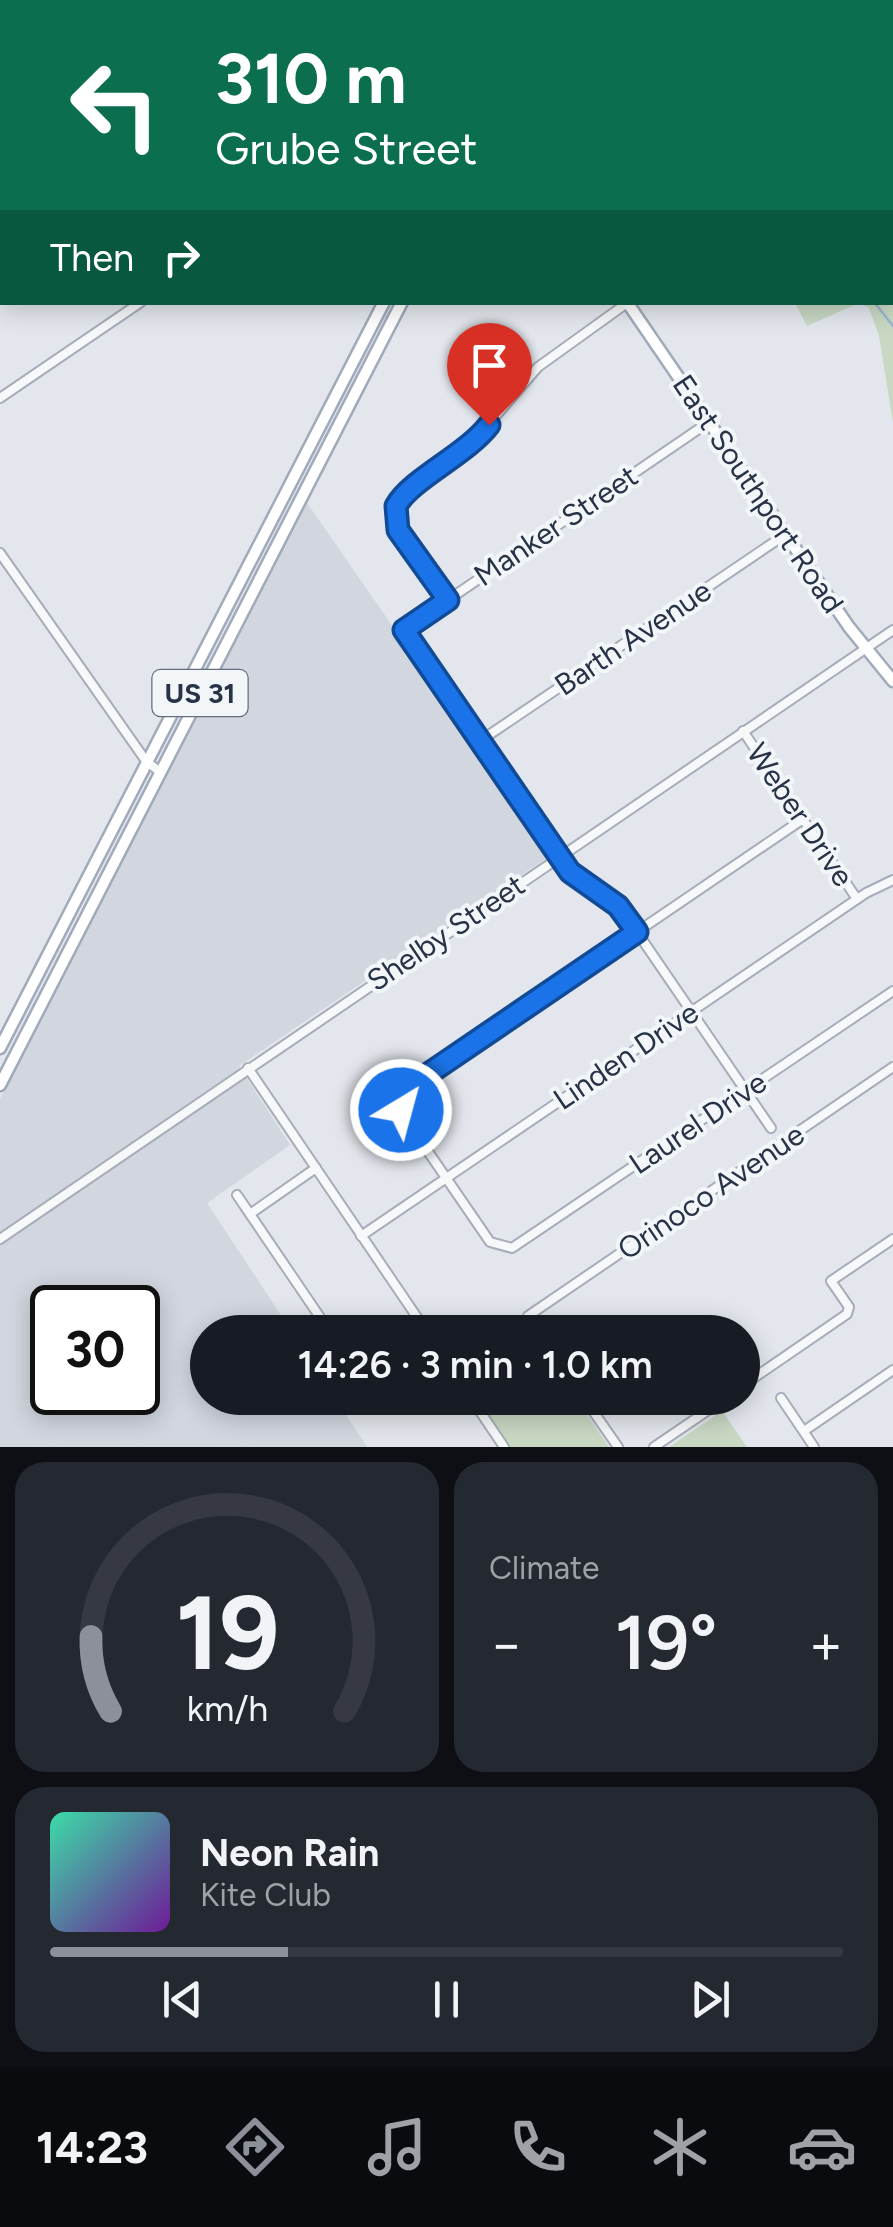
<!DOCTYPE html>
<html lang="en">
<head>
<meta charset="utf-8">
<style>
  body { margin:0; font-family:Figtree,sans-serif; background:#242831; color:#f1f3f6; height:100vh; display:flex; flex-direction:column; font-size:38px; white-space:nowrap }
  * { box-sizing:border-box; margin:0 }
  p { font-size:32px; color:#9ea1a6 }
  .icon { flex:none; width:55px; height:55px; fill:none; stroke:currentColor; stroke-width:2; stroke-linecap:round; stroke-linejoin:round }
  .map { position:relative; height:1447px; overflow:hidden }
  .side { display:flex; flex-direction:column; gap:15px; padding:15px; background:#0d0f14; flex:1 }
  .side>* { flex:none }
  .banner { position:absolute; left:0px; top:0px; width:895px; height:305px; box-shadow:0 5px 25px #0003; background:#0b6e4f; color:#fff; overflow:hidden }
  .speed { position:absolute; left:30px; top:1285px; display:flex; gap:20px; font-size:50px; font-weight:700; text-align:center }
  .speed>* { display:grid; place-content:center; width:130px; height:130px; border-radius:50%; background:#171b24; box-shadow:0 5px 25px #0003; line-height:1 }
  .speed .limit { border:5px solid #111; border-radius:15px; background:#fff; color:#111 }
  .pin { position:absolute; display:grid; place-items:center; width:85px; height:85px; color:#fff; margin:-102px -42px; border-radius:50% 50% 50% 0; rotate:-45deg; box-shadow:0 0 10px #0007 }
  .pin .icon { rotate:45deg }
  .me { position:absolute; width:110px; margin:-55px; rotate:37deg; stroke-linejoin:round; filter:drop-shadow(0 0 8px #0008) }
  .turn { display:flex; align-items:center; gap:35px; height:210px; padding:0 50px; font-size:45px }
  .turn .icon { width:130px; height:130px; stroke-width:2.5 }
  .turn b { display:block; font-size:70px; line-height:85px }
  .then { display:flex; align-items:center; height:95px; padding:0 50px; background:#0003; gap:20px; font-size:38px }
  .big { font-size:75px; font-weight:600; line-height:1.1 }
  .side .tile { flex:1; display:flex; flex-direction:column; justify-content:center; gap:15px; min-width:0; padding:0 35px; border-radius:30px; background:#242831 }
  .side .dial { align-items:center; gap:0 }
  .dial svg { height:260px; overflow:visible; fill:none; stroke:#363941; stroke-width:7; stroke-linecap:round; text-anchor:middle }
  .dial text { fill:#f1f3f6; stroke:none }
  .song { display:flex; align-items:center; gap:30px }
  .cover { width:120px; height:120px; border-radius:15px; background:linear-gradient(135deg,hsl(160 70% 55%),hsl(280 70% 35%)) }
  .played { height:10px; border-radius:5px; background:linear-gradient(90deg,#8c9099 30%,#363941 30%) }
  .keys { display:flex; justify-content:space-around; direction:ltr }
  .heat { display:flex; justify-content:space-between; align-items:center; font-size:55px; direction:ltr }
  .side .tiles { flex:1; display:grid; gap:15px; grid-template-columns:1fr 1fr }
  .tile:last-child { grid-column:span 2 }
  .trip { position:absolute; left:190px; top:1315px; width:570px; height:100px; border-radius:50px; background:#171b24; box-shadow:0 5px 25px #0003; font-weight:600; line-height:100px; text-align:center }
  .tab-bar { display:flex; height:160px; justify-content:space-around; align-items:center; background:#090b0e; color:#9ea1a6 }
  .tab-bar .icon { width:70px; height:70px }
  .tab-bar .on { color:#8c9099 }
  .tab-bar b { font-size:45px; color:#f1f3f6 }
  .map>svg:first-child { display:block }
</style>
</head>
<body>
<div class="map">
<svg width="893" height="1447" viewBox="0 0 893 1447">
  <rect width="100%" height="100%" fill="#e3e7ed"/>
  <path fill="#d1d6df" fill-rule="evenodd" d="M 305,500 L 551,855 L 239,1066 L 290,1145 L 207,1203 L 292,1332 L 208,1332 L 208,1398 L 335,1398 L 367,1447 L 0,1447 L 0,1099 ZM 52,1308 L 138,1308 L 138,1392 L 52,1392 Z"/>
  <g fill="#c8d8c3">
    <polygon points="893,264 893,423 879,336 869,308 859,303 807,326 795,303 892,302"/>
    <polygon points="477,1398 576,1398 609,1447 510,1447"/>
    <polygon points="722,1411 747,1447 669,1447"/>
  </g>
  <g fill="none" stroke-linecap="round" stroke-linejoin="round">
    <g stroke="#9ab4d0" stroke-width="2.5">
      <polyline points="892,25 893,24"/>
      <polyline points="874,302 893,326"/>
    </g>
    <defs>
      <g id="minor">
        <polyline points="145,0 147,2"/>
        <polyline points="756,0 757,2"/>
        <polyline points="829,0 833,2"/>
        <polyline points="817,2 820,0"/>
        <polyline points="0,6 2,10"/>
        <polyline points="892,167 893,167"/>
        <polyline points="0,199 2,197"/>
        <polyline points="0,398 141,302"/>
        <polyline points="709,422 404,630 570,872 624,913 771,1128"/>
        <polyline points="0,553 146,761 160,772"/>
        <path d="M 448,600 C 429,574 386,534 399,501 L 467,449 L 538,367 L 627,303"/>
        <polyline points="743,731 857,899"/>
        <polyline points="480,741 786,534"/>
        <polyline points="803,819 409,1087 401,1098 403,1115 490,1242 512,1248 893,991"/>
        <polyline points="248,1068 427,1332"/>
        <polyline points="237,1195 330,1332"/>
        <polyline points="250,1214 316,1168"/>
        <polyline points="361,1236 866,893 893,880"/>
        <polyline points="0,1239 893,630"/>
        <polyline points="539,1332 528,1316 893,1067"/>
        <polyline points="742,1386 847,1314 849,1307 831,1281 893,1239"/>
        <polyline points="471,1398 504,1447"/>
        <polyline points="584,1398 618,1447"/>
        <polyline points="781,1398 814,1447"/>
        <polyline points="804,1431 893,1370"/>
        <polyline points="654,1447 726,1398"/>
      </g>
      <g id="major">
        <polyline points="417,0 419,2"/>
        <polyline points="557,2 558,0"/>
        <polyline points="576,2 578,0"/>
        <polyline points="627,302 849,627 893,681"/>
        <polyline points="0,1048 384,302"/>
        <polyline points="0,1085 402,302"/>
      </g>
    </defs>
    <use href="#minor" stroke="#a7adb8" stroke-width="12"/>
    <use href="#major" stroke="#a1aaba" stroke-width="15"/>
    <use href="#minor" stroke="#f7f8fa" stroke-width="8"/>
    <use href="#major" stroke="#fff" stroke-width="10"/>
  </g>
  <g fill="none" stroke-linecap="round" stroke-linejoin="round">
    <defs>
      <path id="route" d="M 401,1110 L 409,1087 L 637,932 L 618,906 L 570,872 L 404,630 L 448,600 L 398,530 L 396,506 C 411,479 466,455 489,425"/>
    </defs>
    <use href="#route" stroke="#114b97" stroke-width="25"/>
    <use href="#route" stroke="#1a73e8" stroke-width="18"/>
  </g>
  <g text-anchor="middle" stroke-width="8" stroke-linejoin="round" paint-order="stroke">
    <rect fill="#f3f6f9" stroke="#656e7c" stroke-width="2.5" x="152.5" y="670" width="95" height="46" rx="8"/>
    <g font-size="28" font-weight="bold" fill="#283347">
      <text x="200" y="703">US 31</text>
    </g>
    <g font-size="30" fill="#283347" stroke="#f3f6f9">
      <text transform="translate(758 494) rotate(56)" y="10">East Southport Road</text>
      <text transform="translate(556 526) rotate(-34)" y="10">Manker Street</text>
      <text transform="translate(633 638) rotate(-34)" y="10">Barth Avenue</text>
      <text transform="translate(800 815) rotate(56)" y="10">Weber Drive</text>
      <text transform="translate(446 933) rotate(-34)" y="10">Shelby Street</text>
      <text transform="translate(626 1056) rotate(-34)" y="10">Linden Drive</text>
      <text transform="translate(698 1123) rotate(-34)" y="10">Laurel Drive</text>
      <text transform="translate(711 1192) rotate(-34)" y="10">Orinoco Avenue</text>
    </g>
  </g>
</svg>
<div class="speed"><div class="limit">30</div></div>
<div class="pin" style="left:489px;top:425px;background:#d93025"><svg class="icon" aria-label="arrive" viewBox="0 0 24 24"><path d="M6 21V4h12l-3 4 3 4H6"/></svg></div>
<svg class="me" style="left:401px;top:1110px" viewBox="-20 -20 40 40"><circle r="17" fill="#1a73e8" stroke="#fff" stroke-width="3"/><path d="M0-11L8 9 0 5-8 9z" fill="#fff"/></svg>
<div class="trip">14:26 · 3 min · 1.0 km</div>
<div class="banner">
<div class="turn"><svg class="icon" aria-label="left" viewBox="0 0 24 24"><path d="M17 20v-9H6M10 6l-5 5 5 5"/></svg><div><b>310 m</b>Grube Street</div></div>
<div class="then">Then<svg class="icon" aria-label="right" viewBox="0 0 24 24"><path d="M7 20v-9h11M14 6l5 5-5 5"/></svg></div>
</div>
</div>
<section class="side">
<div class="tiles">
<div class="tile dial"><svg viewBox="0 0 100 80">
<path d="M14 69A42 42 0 1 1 86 69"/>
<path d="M14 69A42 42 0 0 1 8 46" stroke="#8c9099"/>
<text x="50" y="56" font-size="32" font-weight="700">19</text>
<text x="50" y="72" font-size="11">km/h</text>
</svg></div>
<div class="tile"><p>Climate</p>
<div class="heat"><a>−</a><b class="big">19°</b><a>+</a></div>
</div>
<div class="tile">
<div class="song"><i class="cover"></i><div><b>Neon Rain</b><p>Kite Club</p></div></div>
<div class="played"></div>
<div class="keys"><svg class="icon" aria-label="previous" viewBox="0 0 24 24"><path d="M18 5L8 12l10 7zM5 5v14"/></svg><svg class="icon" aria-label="pause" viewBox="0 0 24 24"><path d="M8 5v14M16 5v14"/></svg><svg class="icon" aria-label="next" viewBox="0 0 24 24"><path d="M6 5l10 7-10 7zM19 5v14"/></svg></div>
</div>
</div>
</section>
<nav class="tab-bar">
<b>14:23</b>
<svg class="icon on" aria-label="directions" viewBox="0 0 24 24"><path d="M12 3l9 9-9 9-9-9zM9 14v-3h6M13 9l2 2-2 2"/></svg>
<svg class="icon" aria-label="music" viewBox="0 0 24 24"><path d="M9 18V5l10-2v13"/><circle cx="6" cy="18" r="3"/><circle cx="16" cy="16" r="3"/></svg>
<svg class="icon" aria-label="phone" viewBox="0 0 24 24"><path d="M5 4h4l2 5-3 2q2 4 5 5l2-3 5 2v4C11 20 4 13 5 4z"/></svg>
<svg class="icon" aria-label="climate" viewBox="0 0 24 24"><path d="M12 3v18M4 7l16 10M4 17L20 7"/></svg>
<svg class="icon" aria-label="car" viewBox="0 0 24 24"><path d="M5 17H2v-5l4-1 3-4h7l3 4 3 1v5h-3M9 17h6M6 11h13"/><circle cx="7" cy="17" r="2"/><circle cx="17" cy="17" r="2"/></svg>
</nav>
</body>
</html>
